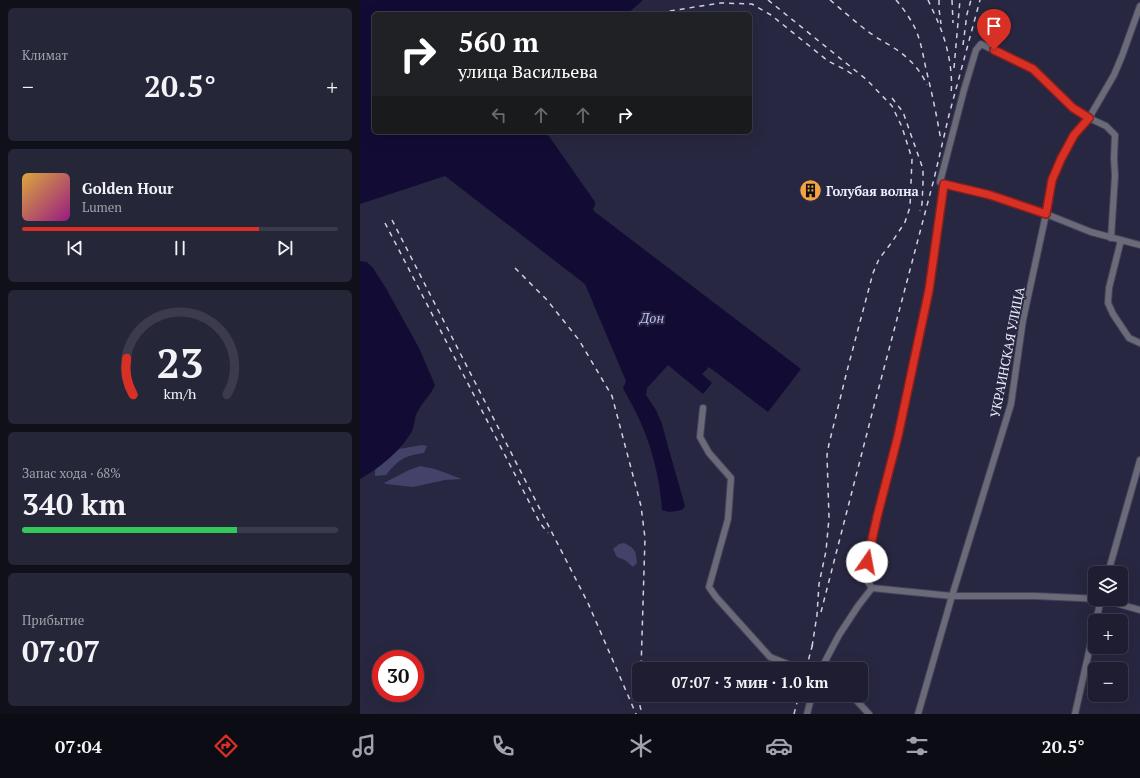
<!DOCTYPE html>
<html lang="ru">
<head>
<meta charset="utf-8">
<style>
  body { margin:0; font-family:"PT Serif",serif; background:#262639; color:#f1f3f6; height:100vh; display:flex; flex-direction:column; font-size:15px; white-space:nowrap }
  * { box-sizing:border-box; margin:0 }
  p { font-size:13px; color:#a1a2ab }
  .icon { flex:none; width:22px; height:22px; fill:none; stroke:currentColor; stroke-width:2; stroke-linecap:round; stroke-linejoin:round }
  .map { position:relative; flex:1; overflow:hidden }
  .panel { display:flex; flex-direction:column; gap:8px; padding:8px; background:#10101b; width:360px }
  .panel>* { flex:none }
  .top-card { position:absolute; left:12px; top:12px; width:380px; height:122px; border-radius:6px; box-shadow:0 4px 16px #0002,0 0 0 1px #3c3b4d; background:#202124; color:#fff; overflow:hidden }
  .buttons { position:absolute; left:728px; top:566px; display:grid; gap:8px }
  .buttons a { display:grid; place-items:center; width:40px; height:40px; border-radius:6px; background:#1e1d31; box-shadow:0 4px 16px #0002,0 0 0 1px #3c3b4d; font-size:20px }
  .speed { position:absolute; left:12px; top:650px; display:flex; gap:8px; font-size:20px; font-weight:700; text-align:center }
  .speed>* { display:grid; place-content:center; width:52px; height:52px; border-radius:50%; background:#1e1d31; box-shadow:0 4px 16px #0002,0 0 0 1px #3c3b4d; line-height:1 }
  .speed .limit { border:6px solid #d22; background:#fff; color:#111 }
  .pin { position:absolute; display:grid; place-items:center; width:34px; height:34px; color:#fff; margin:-41px -17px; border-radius:50% 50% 50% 0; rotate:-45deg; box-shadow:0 0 4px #0007 }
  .pin .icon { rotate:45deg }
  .me { position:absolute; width:44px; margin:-22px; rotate:12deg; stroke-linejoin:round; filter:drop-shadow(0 0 3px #0008) }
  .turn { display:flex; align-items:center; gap:14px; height:84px; padding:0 20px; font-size:18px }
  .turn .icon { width:52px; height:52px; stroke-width:2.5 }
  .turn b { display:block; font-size:28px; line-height:34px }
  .lanes { display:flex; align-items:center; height:38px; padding:0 20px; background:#0003; justify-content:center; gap:20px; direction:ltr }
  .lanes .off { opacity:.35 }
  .big { font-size:30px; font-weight:700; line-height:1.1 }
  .panel .tile { flex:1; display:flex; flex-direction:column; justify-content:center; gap:6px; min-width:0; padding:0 14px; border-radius:6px; background:#262639 }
  .panel .dial { align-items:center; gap:0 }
  .dial svg { height:104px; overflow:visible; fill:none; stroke:#3c3b4d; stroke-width:7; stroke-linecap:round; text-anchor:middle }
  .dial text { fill:#f1f3f6; stroke:none }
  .song { display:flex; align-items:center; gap:12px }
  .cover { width:48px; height:48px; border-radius:6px; background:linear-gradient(135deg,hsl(40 70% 55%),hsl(310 70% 35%)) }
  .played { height:4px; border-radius:2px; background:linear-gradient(90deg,#d93025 75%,#3c3b4d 75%) }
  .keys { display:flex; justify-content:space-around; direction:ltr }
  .heat { display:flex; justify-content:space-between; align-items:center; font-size:22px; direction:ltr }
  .charge { height:6px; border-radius:3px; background:linear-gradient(90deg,#34c759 68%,#3c3b4d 0) }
  .trip { position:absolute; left:272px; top:662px; width:236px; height:40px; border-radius:6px; background:#1e1d31; box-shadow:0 4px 16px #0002,0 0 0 1px #3c3b4d; font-weight:700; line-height:40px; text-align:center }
  .menu { display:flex; height:64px; justify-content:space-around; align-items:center; background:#0c0c14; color:#a1a2ab }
  .menu .icon { width:28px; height:28px }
  .menu .selected { color:#d93025 }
  .menu b { font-size:18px; color:#f1f3f6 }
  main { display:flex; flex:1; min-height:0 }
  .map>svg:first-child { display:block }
</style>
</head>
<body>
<main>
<section class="panel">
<div class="tile"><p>Климат</p>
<div class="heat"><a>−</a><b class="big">20.5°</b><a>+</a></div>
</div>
<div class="tile">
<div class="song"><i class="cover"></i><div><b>Golden Hour</b><p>Lumen</p></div></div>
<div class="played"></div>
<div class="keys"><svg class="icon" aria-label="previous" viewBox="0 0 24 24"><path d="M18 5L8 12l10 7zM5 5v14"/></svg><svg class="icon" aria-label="pause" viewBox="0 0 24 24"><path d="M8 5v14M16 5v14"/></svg><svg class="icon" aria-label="next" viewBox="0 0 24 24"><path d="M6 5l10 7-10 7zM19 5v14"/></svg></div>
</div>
<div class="tile dial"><svg viewBox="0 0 100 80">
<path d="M14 69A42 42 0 1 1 86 69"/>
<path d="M14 69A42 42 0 0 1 9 41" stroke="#d93025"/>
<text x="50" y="56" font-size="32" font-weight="700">23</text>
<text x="50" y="72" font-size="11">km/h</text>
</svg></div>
<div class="tile"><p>Запас хода · 68%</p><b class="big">340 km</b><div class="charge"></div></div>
<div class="tile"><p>Прибытие</p><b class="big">07:07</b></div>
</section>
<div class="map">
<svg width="780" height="714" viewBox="0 0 780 714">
  <rect width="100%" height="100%" fill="#282741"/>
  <g fill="#434268">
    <path d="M 62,445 L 67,446 L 64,453 C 44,456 39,459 26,475 L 15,476 L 15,470 L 39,449 Z"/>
    <polygon points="60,466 75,469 102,479 85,480 53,487 26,484 24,483 49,470"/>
    <path d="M 264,543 C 275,548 276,551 277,563 L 273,567 L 265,560 L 257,557 L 253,549 L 259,544 Z"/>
  </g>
  <g fill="#120b34">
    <path d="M 0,0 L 283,0 L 267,14 L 14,14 L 14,132 L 186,132 L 235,202 L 235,205 L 233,209 L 235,212 L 441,369 L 408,412 L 349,367 L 342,374 L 352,383 L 343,394 L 308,365 L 287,388 L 286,395 L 296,410 L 302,424 L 309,450 L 325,506 L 323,509 C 316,512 309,513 302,510 C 300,477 291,444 277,414 C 275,410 263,389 263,387 C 264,386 266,382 266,381 L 225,284 L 85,176 L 0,204 Z"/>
    <path d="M 0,261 L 7,262 L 13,268 L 27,290 L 59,348 L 75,385 C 71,395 63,401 58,411 C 54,417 55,425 52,431 C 42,450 18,469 0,479 Z"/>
  </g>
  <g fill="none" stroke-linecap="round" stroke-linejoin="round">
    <defs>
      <g id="minor">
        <polyline points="580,182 604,90 616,50 621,44 673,69 713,108 729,118 746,126 755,135 754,158 755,176 751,238"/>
        <polyline points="761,240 749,288 748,303 753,314 769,338 780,343"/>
        <polyline points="343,408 340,437 349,453 371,478 368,519 349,587 356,597 410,657 440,669"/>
        <polyline points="748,573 780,460"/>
        <polyline points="512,588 506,579 507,562 517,517 538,436 569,290 584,184 630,195 686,214 731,232 780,245"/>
        <polyline points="512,588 592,596 675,596 741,599 780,610"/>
        <polyline points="736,621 741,599"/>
        <polyline points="461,669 479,635 498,606 512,588"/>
        <polyline points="489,695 497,701 509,714"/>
        <polyline points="447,714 452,695"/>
        <polyline points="558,714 592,596 651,404 663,320 686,214 692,180 701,159 714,135 729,118 754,75 762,56 780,6"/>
        <polyline points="715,714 735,625"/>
      </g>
    </defs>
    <use href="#minor" stroke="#44435c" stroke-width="8"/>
    <use href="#minor" stroke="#6a6a78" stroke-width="6"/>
    <g stroke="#d0d0e3" stroke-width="1.5" stroke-dasharray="5 5" stroke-linecap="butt">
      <polyline points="408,0 507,80 532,106 542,127 552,159 550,207 545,222 532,242 519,259 513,273 487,371 469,444 467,455 469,518 466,551 459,584 457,615 452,647"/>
      <path d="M 470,0 C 485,12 499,26 516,37 C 522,41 528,44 534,48 C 548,57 560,69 567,85"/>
      <path d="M 536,0 C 543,8 550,18 555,28 C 561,41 563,55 566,69 C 572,93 577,117 581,141"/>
      <path d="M 568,0 C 573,11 579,23 583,35 C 589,53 593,75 591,94"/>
      <polyline points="579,0 579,9 581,24"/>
      <polyline points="592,0 593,23"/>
      <polyline points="290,14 361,3 392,4 411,15 468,61 484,69 495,76"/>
      <polyline points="603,45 607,14 611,0"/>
      <polyline points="594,68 600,0"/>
      <polyline points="532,98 543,112 563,169 563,183 562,204 560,211"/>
      <polyline points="32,220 228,603 276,714"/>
      <polyline points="25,223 180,523 188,533"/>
      <polyline points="155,268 187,300 219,340 252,396 281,506 285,538 281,669"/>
      <polyline points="461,612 514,406 574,179 589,115 620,0"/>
      <polyline points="446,669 453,643"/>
      <polyline points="280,695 280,706 282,714"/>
      <polyline points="434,714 439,695"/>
    </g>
  </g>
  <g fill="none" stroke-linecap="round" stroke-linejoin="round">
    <defs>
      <polyline id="route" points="507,562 517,517 538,436 569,290 584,184 630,195 686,214 692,180 701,159 714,135 729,118 713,108 673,69 634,50"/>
    </defs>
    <use href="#route" stroke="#8d1f18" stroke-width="10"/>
    <use href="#route" stroke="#d93025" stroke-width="7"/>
  </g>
  <defs>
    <symbol id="building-disc" viewBox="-11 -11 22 22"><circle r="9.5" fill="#f4a344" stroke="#282741"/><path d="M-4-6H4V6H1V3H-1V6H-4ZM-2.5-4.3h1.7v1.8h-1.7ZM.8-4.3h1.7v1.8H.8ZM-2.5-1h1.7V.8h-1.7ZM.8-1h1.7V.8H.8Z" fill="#111"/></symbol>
  </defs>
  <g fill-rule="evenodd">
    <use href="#building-disc" x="438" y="178" width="25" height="25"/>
  </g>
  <g text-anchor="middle" stroke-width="4" stroke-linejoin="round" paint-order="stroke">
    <g font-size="13" font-weight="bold" fill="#ededff" stroke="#282741" text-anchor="start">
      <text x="466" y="196">Голубая волна</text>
    </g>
    <g font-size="13" fill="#ededff" stroke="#282741">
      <text transform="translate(647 352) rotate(-79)" y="5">УКРАИНСКАЯ УЛИЦА</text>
    </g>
    <g font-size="14" font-style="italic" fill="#bcbcf9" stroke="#282741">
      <text x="292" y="323">Дон</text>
    </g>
  </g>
</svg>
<div class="buttons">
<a><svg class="icon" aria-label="layers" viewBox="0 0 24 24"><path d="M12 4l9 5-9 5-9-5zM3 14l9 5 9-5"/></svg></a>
<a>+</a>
<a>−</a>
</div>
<div class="speed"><div class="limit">30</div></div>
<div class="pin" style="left:634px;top:50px;background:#d93025"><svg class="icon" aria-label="arrive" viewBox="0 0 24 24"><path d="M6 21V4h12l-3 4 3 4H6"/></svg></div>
<svg class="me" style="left:507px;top:562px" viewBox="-20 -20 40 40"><circle r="19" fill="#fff"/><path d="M0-13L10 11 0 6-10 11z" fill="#d93025"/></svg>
<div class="trip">07:07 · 3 мин · 1.0 km</div>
<div class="top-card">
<div class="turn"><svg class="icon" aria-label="right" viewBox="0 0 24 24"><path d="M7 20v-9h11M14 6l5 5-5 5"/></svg><div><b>560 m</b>улица Васильева</div></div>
<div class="lanes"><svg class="icon off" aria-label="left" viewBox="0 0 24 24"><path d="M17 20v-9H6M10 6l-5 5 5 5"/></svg><svg class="icon off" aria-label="ahead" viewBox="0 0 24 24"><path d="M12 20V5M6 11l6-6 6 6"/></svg><svg class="icon off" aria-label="ahead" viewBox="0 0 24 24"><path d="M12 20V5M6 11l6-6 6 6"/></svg><svg class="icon" aria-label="right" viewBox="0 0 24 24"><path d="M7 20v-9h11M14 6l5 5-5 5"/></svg></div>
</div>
</div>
</main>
<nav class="menu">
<b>07:04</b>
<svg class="icon selected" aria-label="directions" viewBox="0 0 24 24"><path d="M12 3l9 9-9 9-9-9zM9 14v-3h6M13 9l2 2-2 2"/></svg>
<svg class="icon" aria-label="music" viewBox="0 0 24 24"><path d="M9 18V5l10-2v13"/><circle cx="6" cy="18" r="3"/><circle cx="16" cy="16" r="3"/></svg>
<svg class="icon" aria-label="phone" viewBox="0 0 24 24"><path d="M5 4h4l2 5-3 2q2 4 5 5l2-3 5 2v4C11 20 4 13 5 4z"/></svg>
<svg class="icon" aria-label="climate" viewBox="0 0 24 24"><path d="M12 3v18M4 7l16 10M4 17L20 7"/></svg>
<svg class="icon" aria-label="car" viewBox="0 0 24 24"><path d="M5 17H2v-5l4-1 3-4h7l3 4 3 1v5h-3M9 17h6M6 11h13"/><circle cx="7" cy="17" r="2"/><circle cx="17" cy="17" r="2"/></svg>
<svg class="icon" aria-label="filters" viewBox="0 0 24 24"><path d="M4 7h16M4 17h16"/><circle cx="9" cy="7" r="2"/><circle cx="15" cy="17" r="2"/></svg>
<b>20.5°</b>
</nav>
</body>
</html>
